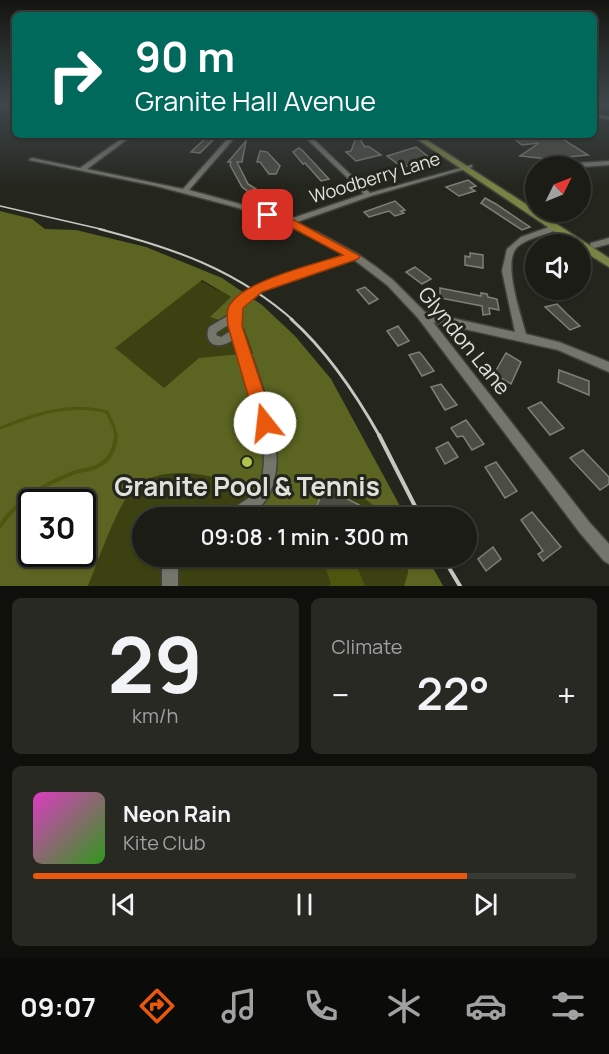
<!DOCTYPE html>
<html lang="en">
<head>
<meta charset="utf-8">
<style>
  body { margin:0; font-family:Manrope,sans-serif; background:#282923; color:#f1f3f6; height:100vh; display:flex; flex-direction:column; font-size:22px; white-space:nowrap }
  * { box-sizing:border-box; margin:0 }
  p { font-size:20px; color:#a0a1a1 }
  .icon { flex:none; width:33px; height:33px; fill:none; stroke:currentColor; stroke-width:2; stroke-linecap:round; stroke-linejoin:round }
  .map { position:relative; height:586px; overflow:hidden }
  .details { display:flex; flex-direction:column; gap:12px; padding:12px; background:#0f0f0c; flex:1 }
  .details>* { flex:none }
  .banner { position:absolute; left:12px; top:12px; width:585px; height:126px; border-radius:9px; box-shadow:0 2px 4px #0004,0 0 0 2px #393a35; background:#00695c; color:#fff; overflow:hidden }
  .needle { width:39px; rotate:47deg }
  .controls { position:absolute; left:525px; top:156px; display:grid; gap:12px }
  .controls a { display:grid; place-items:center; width:66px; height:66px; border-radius:50%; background:#1b1c16; box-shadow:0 2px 4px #0004,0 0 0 2px #393a35; font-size:30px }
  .speed { position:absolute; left:18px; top:489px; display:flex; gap:12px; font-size:30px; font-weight:700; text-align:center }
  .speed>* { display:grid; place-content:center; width:78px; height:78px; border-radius:50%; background:#1b1c16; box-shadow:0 2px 4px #0004,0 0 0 2px #393a35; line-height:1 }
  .speed .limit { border:3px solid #111; border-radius:9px; background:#fff; color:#111 }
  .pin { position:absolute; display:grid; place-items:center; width:51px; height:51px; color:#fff; margin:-26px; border-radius:12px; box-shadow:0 3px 9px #0006 }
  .me { position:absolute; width:66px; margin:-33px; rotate:344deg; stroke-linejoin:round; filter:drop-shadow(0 0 4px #0008) }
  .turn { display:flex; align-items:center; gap:21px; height:126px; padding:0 24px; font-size:27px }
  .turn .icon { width:78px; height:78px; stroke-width:2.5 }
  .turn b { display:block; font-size:42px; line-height:51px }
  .big { font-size:45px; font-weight:600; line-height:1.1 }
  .details .card { flex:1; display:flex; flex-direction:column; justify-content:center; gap:9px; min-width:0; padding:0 21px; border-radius:9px; background:#282923 }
  .details .dial { align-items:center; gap:0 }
  .dial b { font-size:78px; line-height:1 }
  .song { display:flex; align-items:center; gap:18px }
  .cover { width:72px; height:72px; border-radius:9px; background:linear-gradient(135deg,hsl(310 70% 55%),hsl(110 70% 35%)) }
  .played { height:6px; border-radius:3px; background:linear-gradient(90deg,#ea580c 80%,#393a35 80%) }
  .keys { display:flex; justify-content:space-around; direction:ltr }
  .heat { display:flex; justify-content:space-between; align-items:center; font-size:33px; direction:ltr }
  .details .tiles { flex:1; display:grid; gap:12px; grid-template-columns:1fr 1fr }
  .card:last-child { grid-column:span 2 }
  .trip { position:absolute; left:132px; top:507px; width:345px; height:60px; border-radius:30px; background:#1b1c16; box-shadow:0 2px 4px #0004,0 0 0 2px #393a35; font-weight:600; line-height:60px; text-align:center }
  .menu { display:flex; height:96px; justify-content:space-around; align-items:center; background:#0b0b09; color:#a0a1a1 }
  .menu .icon { width:42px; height:42px }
  .menu .active { color:#ea580c }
  .menu b { font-size:27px; color:#f1f3f6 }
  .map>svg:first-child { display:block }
</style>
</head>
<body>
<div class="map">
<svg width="609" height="586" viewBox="0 0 609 586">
  <rect width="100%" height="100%" fill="#24261d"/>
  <polygon fill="#3b4110" points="193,277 261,313 393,517 142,518 142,556 414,557 430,586 75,586 154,407 96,354"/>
  <g fill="#5b6421" fill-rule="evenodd">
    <path d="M 0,211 L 32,219 L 45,229 L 76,230 L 146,247 L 222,278 L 262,305 L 295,336 L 331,379 L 406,517 L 388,517 L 364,498 L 331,494 L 318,504 L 311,517 L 249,517 L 247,488 C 215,475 167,463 136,486 C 119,499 97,564 88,586 L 0,586 ZM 202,280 L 231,297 L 210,317 L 244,328 L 253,353 L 199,358 L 164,388 L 115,348 ZM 32,502 L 82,502 L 82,554 L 32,554 Z"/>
    <polygon points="407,556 427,557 443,586 404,586 408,573"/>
    <polygon points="221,557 277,557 254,568 225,560"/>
  </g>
  <polygon fill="#4d550e" points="322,557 353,557 365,586 327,586 331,584"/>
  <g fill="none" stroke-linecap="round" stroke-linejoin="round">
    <path stroke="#4d550e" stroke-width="3" d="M 0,428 C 36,414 69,402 107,412 L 114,427 L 116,437"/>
    <path stroke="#4d550e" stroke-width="4" d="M 0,526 C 18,499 45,484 75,472 C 82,470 91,470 98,466 C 110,460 115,448 116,435"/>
  </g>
  <g fill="#4b4d43" stroke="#7e8176" stroke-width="1.5">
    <polygon points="209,135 218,135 200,153 191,152"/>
    <polygon points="357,135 365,147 368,146 381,155 356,161 346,152 351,151"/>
    <polygon points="527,135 566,135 567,139 564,140 588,155 548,159 520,156 539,143 522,145 512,137"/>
    <polygon points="246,141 242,162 237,162 248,184 256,189 251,191 251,194 242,187 230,165 231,162 228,162"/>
    <polygon points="416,147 435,162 402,167 387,156"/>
    <polygon points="299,148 302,150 329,179 321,181 305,163 303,164 293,152"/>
    <polygon points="260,151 267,152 280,166 276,174 269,174 260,162 257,162"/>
    <polygon points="468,180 476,186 470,188 475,191 459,196 446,187"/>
    <polygon points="485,198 496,204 530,227 522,230 481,203"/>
    <polygon points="395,201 405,210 401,211 404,213 395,216 389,211 369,217 364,212"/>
    <polygon points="470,253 483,255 483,268 465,265 465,256 470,257"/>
    <polygon points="415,267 431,279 422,284 406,272"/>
    <polygon points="365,287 367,289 378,299 369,304 357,290"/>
    <polygon points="440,288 481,296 481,293 487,294 488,297 497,299 499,310 489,308 490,314 483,315 482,306 440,298"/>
    <polygon points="557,304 567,314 580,326 570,330 545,307"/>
    <polygon points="398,326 409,341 398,346 387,331"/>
    <polygon points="419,352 422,355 434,371 422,376 409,355"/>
    <polygon points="506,353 521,362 511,384 494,374"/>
    <polygon points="559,370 589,381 589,395 558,382"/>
    <polygon points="441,384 457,405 445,410 431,387"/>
    <polygon points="541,402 564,428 550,435 528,408"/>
    <polygon points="466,420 484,444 472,450 463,436 457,437 451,428"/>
    <polygon points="448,442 458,457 445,464 436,448"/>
    <polygon points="583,450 609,477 609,484 600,490 570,458"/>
    <polygon points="496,462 517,491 505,498 485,467"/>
    <polygon points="324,487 373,512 371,518 332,518 316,509"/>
    <polygon points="532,512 561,547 543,561 538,554 543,551 521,520"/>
    <polygon points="493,547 501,559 486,571 478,559"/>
  </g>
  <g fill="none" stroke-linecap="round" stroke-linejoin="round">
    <defs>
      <g id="minor">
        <polygon points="594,114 609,117 609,119 594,116"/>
        <path d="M 127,135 L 133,135 L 87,169 L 183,189 L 231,135 L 237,135 L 189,190 L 240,204 L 287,220 L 364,194 L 303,135 L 309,135 L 370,193 L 472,165 L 472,167 L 371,196 L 294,223 L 319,233 L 356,253 L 375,266 L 393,280 L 425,312 L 515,332 L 502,271 L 507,249 L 521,237 L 552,226 L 558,226 L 558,230 C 546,234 521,240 515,250 C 504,267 521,315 526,334 L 559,342 L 609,362 L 609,372 L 558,350 L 433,322 L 590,523 L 609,544 L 609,564 L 604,561 L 580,533 L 418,318 L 387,285 L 353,259 C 320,270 264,282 240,309 C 236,325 246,342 252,357 C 265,394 287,452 271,490 C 267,500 257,513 247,517 C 241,519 231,518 224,518 C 229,506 254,501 260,483 C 274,447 247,374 235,339 C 232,340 229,343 225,344 C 212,349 204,339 209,327 L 229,315 C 234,284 319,264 347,255 L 313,237 L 275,220 L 235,207 L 156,186 L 29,160 L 32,158 L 80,168 ZM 230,324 L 232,330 L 221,337 L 216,335 L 217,332 Z"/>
        <polygon points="420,135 436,135 417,139 414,137"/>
        <polygon points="609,161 609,165 580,167 559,166 562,164"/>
        <polygon points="609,238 609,244 594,248 590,245 591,243"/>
        <rect x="162" y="556" width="16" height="30"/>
      </g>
      <polygon id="major" points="411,135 419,135 609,258 609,267 580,249 580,244 573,244"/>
    </defs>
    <use href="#minor" stroke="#40413a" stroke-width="3"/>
    <use href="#major" stroke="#40413a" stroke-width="3"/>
    <use href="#minor" fill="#74766b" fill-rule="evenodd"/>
    <use href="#major" fill="#7b8344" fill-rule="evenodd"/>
    <polyline stroke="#c6c7c1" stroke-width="1.5" points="0,206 105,230"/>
    <path stroke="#c6c7c1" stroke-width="2" d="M 99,229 C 173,248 235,269 293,320"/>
    <path stroke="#c6c7c1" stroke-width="3" d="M 291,319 C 328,352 356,394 380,437"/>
    <g stroke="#c6c7c1" stroke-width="4">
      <polyline points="379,435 421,518"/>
      <polyline points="442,556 460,586"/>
    </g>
  </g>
  <linearGradient id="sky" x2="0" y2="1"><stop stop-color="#141510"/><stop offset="0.56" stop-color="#3f474c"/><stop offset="1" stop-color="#3f474c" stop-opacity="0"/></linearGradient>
  <rect width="609" height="186" fill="url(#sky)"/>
  <path fill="#ea580c" stroke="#983908" stroke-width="1.5" d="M 268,212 L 292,219 L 360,256 L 358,259 L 262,292 L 243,308 L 242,326 L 274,423 L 271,429 L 265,432 L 258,429 L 256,423 L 228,326 C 227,318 226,309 231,303 C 247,280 315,264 343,255 L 285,224 L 264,218 L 262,215 Z"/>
  <circle fill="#b2c34c" stroke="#24261d" stroke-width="2" cx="247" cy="462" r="6"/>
  <g text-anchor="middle" stroke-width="6" stroke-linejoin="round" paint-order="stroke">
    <g font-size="18" fill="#e0e1db" stroke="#24261d">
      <text transform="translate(375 178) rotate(-17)" y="6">Woodberry Lane</text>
    </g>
    <g font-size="21" fill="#e0e1db" stroke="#24261d">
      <text transform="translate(464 341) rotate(51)" y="7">Glyndon Lane</text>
    </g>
    <g font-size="26" font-weight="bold" fill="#e0e1db" stroke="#24261d">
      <text x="247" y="496">Granite Pool &amp; Tennis</text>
    </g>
  </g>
</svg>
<div class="controls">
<a><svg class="needle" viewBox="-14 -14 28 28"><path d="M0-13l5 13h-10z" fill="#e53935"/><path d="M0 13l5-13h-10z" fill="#a0a1a1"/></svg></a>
<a><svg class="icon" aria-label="sound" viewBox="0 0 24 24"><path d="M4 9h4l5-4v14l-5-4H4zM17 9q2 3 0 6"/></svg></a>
</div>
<div class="speed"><div class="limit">30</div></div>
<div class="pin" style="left:268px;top:215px;background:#d93025"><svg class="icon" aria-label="arrive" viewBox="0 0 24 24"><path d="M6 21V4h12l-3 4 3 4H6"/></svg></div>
<svg class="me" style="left:265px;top:423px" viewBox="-20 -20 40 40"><circle r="19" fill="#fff"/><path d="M0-13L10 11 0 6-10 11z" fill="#ea580c"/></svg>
<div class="trip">09:08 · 1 min · 300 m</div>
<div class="banner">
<div class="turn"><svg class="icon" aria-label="right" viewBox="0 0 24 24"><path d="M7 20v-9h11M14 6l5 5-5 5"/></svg><div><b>90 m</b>Granite Hall Avenue</div></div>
</div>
</div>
<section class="details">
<div class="tiles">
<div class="card dial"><b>29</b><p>km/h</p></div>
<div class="card"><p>Climate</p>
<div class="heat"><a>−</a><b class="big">22°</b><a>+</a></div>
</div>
<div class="card">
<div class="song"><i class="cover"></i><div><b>Neon Rain</b><p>Kite Club</p></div></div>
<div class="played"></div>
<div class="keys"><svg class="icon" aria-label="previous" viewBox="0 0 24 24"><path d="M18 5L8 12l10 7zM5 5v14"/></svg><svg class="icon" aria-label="pause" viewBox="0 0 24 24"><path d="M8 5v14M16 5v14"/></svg><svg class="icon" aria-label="next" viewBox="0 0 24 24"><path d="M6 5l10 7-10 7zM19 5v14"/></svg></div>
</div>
</div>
</section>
<nav class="menu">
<b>09:07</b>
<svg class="icon active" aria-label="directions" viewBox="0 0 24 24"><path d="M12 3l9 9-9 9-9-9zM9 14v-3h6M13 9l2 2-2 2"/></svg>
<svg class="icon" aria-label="music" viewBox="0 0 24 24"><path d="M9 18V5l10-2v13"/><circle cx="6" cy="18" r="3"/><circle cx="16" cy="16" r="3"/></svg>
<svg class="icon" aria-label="phone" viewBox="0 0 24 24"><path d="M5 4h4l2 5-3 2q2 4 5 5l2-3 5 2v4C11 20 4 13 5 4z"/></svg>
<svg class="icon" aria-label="climate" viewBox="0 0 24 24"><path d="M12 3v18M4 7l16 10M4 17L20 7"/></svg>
<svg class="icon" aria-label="car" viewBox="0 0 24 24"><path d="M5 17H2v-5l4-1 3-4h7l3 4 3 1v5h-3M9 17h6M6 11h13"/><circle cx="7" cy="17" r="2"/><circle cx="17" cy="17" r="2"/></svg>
<svg class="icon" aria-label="filters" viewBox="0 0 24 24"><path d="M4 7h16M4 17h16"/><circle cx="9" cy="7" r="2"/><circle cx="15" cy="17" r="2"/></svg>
</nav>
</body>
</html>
